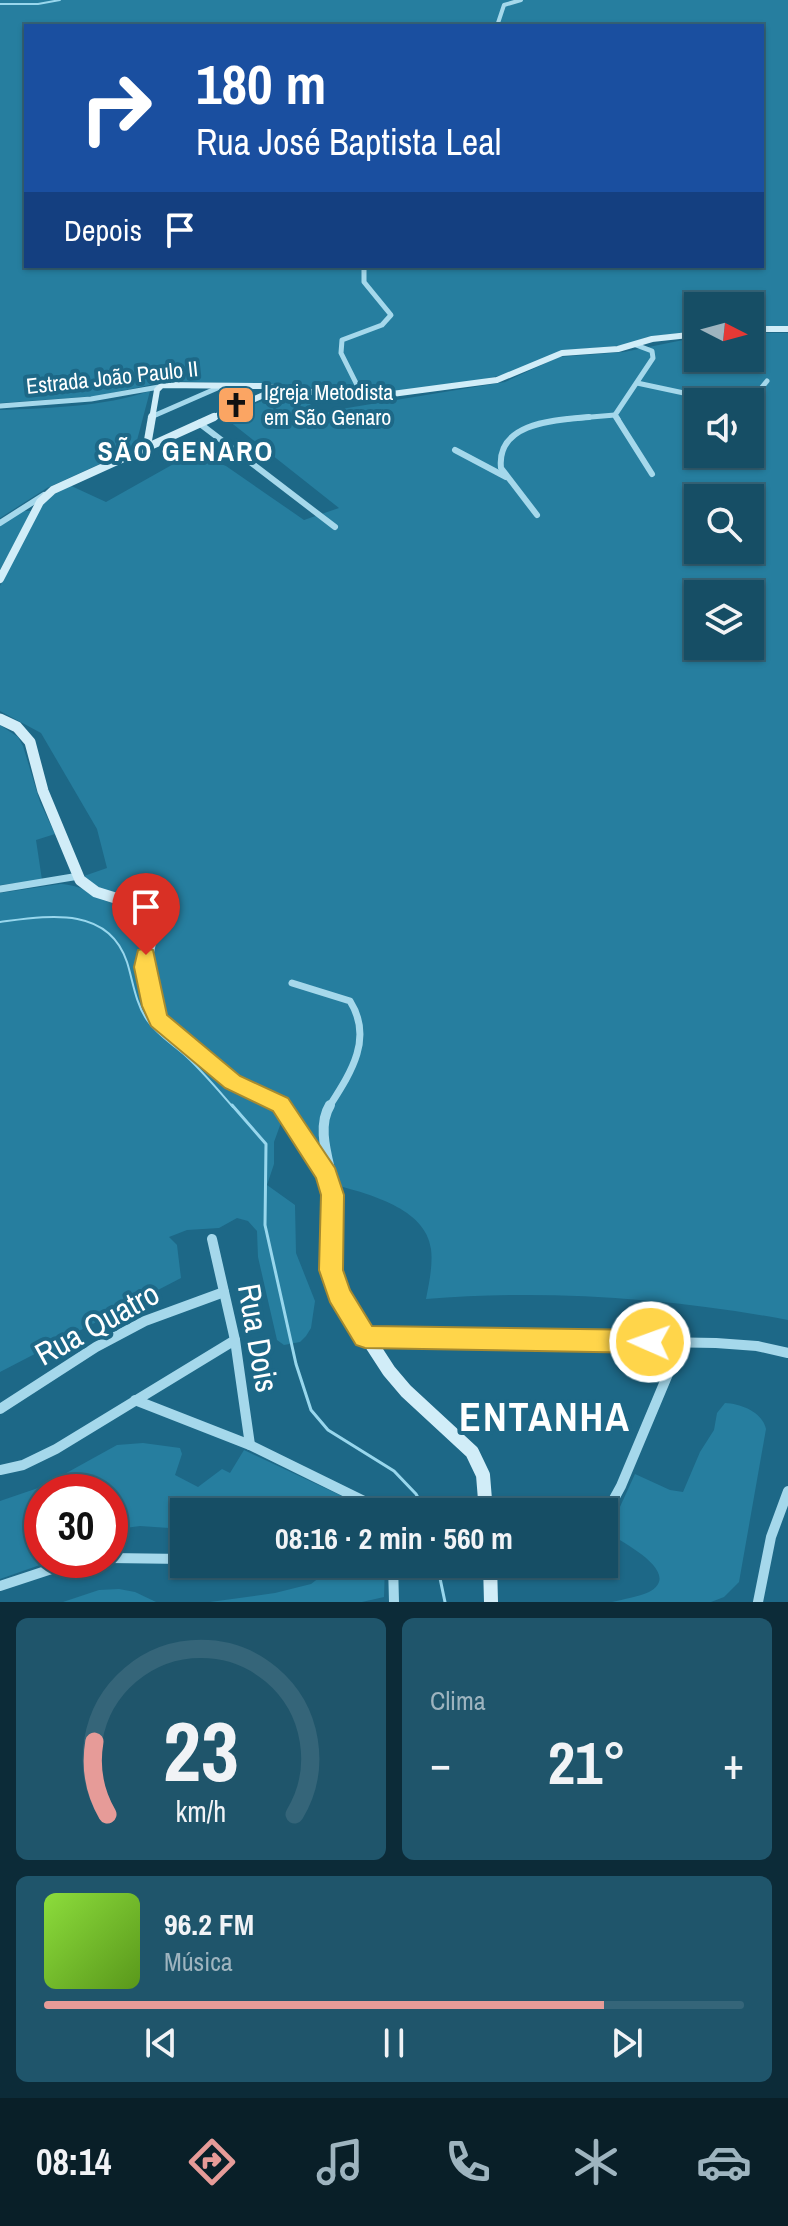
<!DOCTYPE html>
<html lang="pt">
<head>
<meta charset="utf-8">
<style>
  body { margin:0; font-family:"Archivo Narrow",sans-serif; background:#1f556b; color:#f1f3f6; height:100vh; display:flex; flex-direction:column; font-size:30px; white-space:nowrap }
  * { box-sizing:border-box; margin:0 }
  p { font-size:26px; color:#9eb4bf }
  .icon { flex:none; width:44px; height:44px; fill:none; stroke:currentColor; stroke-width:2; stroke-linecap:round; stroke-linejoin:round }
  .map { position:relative; height:1602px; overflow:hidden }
  .panel { display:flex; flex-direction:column; gap:16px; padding:16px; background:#0c2b38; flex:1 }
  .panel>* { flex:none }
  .banner { position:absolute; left:24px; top:24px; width:740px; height:244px; border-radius:0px; box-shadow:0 2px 6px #0004,0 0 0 2px #356579; background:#1a4fa0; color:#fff; overflow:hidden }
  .needle { width:52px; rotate:96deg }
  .controls { position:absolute; left:684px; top:292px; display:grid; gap:16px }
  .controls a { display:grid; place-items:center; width:80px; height:80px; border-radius:0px; background:#164e65; box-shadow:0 2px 6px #0004,0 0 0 2px #356579; font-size:40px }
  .speed { position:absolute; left:24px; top:1474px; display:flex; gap:16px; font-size:40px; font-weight:700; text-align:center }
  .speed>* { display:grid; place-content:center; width:104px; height:104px; border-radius:50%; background:#164e65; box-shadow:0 2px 6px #0004,0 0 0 2px #356579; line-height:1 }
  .speed .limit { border:12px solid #d22; background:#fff; color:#111 }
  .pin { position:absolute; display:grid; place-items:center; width:68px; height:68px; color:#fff; margin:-82px -34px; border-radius:50% 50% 50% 0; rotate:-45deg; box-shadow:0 0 8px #0007 }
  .pin .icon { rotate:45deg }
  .me { position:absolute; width:88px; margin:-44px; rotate:272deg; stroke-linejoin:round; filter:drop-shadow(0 0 6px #0008) }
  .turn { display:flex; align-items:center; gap:28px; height:168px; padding:0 40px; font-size:36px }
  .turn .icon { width:104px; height:104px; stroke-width:2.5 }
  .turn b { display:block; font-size:56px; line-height:68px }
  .then { display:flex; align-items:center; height:76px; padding:0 40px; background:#0003; gap:16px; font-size:30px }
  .big { font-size:60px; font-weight:800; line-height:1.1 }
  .panel .tile { flex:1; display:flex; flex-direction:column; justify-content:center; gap:12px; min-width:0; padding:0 28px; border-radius:12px; background:#1f556b }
  .panel .dial { align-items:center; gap:0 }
  .dial svg { height:208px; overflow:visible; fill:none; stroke:#356579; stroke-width:7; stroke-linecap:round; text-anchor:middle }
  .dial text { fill:#f1f3f6; stroke:none }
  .song { display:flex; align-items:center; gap:24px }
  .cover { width:96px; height:96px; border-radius:12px; background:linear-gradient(135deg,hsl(90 70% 55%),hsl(90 70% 35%)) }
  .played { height:8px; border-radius:4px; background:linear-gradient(90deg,#e69b98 80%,#356579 80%) }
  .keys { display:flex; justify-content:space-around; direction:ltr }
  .heat { display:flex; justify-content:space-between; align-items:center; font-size:44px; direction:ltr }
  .panel .tiles { flex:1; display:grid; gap:16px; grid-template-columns:1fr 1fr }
  .tile:last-child { grid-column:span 2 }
  .trip { position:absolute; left:170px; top:1498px; width:448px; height:80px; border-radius:0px; background:#164e65; box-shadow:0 2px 6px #0004,0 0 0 2px #356579; font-weight:800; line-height:80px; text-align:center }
  .tabs { display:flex; height:128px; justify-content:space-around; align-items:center; background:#091f28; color:#9eb4bf }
  .tabs .icon { width:56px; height:56px }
  .tabs .selected { color:#e69b98 }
  .tabs b { font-size:36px; color:#f1f3f6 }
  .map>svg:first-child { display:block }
</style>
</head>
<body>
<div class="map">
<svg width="788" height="1602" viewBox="0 0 788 1602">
  <rect width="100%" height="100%" fill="#1d6887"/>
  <g fill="#267e9f" fill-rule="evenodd">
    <path d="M 0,0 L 788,0 L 788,326 L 750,326 L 750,306 L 698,306 L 698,331 L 647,337 L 626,345 L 561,351 L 507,374 L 480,380 L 374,394 L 284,385 L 169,381 L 97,396 L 0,403 ZM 26,26 L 762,26 L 762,266 L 26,266 Z"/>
    <path d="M 750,333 L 788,333 L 788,1320 C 673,1298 542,1289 426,1299 C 429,1283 433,1266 431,1249 C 426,1208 368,1194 336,1185 L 282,1098 L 238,1076 L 164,1017 L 156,999 L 150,971 L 160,923 L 158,913 L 152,905 L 99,889 L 84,876 L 107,868 L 97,829 L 41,733 L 0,711 L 0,586 L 42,504 L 67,484 L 106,502 L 193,453 L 226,466 L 304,520 L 339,508 L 224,417 L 262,401 L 296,424 L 335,410 L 505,382 L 559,357 L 624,352 L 698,337 L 698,358 L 750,358 ZM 698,402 L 750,402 L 750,454 L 698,454 ZM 698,498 L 750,498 L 750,550 L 698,550 ZM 698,594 L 750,594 L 750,646 L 698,646 Z"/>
    <path d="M 150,391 L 135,448 L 47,488 L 0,518 L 0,410 C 49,408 103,407 150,391 Z"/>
    <polygon points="291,392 322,412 296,422 265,401"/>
    <polygon points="22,511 32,511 0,570 0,525"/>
    <polygon points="0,725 18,737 23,746 40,802 55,834 36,840 42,880 0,885"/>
    <path d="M 60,884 C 75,883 133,906 147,916 C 149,937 137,955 139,977 C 143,1041 224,1087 277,1109 L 282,1120 L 274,1142 L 274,1164 L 267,1185 L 295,1205 L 296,1253 L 315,1301 L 311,1328 L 306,1336 L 300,1342 L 284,1345 L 277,1340 L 258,1257 L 257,1231 L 248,1221 L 237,1218 L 219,1228 L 187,1230 L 169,1237 L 177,1245 L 181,1278 L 0,1372 L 0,893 Z"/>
    <path d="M 725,1403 C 742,1404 762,1412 766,1429 L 739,1582 L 724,1597 L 711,1602 L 612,1602 C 624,1599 638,1597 649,1592 C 684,1573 622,1542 608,1533 L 635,1474 L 670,1490 L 683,1492 L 700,1452 L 714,1430 L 717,1413 Z"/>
    <polygon points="143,1443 180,1448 182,1454 175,1475 198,1487 222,1469 230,1473 244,1450 361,1505 370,1512 184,1512 184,1529 140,1526 110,1530 110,1492 42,1492 42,1560 54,1560 0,1579 0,1501 41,1487 117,1445"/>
    <polygon points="337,1564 385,1564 384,1597 362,1602 210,1602 275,1593 311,1584"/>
    <polygon points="119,1589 135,1592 156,1602 63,1602 99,1590"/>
  </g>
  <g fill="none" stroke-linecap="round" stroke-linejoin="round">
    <g stroke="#98d7ed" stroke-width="2">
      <polyline points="0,4 38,4 60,0"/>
      <path d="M 0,922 C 47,916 108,905 127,962 C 133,981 135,1002 147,1020 C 157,1035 174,1045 187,1057 C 204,1073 218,1090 233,1107"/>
    </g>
    <g stroke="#98d7ed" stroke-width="3">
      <polyline points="232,1105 266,1144 265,1225 296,1364 311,1410 328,1430 394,1471 416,1494 426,1512"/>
      <polyline points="437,1564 445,1602"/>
    </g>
    <polyline stroke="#a5d8eb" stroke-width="4" points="497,26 504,5 521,0"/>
    <g stroke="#a5d8eb" stroke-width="5">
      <polyline points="637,383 726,402"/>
      <polyline points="363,397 341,353 342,340 382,325 391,315 364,282 364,266"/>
      <polyline points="750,402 767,381"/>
      <polyline points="0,406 91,399 159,387"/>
      <polyline points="151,417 222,386"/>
      <polyline points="567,419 615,415"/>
      <polyline points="618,419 615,415 653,358 652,351 636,345"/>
    </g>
    <g stroke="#a5d8eb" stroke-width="6">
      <polyline points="616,417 652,474"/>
      <polyline points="199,423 335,527"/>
      <polyline points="455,450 506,477"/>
      <path d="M 537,515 L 501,468 C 496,421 559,420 589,417"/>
      <polyline points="0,523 44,495"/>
    </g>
    <g stroke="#a5d8eb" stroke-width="7">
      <polyline points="0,889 79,876"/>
      <path d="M 292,983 L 350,1001 C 374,1039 350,1074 329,1107"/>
    </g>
    <g stroke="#a5d8eb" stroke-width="10">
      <path d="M 330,1105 C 317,1126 327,1155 332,1178"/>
      <polyline points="212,1239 235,1340 250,1445"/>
      <polyline points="367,1337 716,1343 757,1346 788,1353"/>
      <polyline points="135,1400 250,1445 366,1502 379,1512"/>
      <polyline points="0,1409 96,1347 145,1321 224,1292"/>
      <polyline points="0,1470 23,1465 56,1449 235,1340"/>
      <polyline points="604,1517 621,1486 681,1343"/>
      <polyline points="110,1558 184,1559"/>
      <polyline points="393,1564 394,1602"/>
      <polyline points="490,1571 509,1564"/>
      <polyline points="0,1586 79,1560"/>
      <polyline points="758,1602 771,1537 788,1491"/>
    </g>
    <g stroke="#d1edf8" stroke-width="6">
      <polyline points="750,329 788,329"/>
      <polyline points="152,419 157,390 162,385 263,386 337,395 377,396 497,380 562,353 618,349 652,339 698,334"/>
      <polyline points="210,419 277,389"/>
    </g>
    <g stroke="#d1edf8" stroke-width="8">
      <polyline points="147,446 152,417"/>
      <polyline points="0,579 40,502 53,490 214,417"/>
      <polyline points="0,719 4,721"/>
    </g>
    <polyline stroke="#d1edf8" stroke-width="11" points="0,719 17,727 30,742 43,791 80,880 96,892 141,906 152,915 153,931 144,973 150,999 159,1020 233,1082 283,1107"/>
    <g stroke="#d1edf8" stroke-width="14">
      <polyline points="279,1105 284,1108 327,1175 332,1188 330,1260 339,1294 389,1371 406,1391 472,1452 483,1475 486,1512"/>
      <polyline points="490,1564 491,1602"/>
    </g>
  </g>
  <polygon fill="#ffd54a" stroke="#a68a30" stroke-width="2" points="146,948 153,950 167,1015 240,1076 288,1098 335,1168 344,1195 343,1270 350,1290 372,1326 650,1330 658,1334 662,1342 658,1350 650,1353 365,1348 356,1345 330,1302 319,1270 321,1195 316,1178 273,1111 225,1088 151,1026 142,1006 134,967 138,950"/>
  <defs>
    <symbol id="church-square" viewBox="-11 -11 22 22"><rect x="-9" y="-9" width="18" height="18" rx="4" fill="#fba563" stroke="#1d6887"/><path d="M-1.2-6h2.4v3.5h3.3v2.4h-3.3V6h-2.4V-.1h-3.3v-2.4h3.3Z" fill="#111"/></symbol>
  </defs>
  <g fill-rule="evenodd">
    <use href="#church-square" x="214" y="383" width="44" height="44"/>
  </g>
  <g text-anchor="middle" stroke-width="8" stroke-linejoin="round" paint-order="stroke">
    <g font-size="22" fill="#fff" stroke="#1d6887">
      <text transform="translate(112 377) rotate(-6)" y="8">Estrada João Paulo II</text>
    </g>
    <g font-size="22" fill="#fff" stroke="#1d6887" text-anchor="start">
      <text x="264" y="400">Igreja Metodista<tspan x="264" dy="25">em São Genaro</tspan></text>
    </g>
    <g font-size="28" font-weight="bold" letter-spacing="2" fill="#fff" stroke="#1d6887">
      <text x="186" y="461">SÃO GENARO</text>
    </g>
    <g font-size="32" fill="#fff" stroke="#1d6887">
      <text transform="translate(97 1324) rotate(-29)" y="11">Rua Quatro</text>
      <text transform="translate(258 1338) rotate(80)" y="11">Rua Dois</text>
    </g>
    <g font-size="40" font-weight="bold" letter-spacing="2" fill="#fff" stroke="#1d6887">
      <text x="545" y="1431">ENTANHA</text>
    </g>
  </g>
</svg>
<div class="controls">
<a><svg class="needle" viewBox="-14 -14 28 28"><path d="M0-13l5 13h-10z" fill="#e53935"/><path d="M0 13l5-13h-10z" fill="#9eb4bf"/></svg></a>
<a><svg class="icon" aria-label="sound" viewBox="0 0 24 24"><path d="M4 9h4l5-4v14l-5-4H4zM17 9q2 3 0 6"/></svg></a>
<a><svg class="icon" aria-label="search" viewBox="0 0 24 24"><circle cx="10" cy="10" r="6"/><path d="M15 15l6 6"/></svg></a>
<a><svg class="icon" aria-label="layers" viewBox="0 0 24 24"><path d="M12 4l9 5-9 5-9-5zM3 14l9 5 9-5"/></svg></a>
</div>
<div class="speed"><div class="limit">30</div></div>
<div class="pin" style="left:146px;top:955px;background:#d93025"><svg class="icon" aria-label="arrive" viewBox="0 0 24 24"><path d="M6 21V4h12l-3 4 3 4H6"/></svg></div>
<svg class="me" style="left:650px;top:1342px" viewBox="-20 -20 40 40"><circle r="17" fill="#ffd54a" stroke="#fff" stroke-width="3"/><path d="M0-11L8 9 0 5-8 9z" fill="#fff"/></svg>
<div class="trip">08:16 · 2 min · 560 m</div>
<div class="banner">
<div class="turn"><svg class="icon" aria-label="right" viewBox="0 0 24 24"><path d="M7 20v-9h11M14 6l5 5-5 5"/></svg><div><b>180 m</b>Rua José Baptista Leal</div></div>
<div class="then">Depois<svg class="icon" aria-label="arrive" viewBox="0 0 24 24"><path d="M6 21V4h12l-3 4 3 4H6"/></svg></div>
</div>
</div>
<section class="panel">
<div class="tiles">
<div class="tile dial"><svg viewBox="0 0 100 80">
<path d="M14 69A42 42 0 1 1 86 69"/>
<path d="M14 69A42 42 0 0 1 9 41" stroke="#e69b98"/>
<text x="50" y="56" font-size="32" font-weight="700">23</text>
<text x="50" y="72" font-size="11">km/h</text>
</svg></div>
<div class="tile"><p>Clima</p>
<div class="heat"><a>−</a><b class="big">21°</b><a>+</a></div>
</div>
<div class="tile">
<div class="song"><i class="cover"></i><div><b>96.2 FM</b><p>Música</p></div></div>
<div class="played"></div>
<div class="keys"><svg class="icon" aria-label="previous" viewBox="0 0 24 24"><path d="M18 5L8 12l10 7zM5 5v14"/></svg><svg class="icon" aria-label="pause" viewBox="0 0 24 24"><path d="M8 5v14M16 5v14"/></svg><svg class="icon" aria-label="next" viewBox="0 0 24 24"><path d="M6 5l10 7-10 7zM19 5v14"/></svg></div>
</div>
</div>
</section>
<nav class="tabs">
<b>08:14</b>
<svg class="icon selected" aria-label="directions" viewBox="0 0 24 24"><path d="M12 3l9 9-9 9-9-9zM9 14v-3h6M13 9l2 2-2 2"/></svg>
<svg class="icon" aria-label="music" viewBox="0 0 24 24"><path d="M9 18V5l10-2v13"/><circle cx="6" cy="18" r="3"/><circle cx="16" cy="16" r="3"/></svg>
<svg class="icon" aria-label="phone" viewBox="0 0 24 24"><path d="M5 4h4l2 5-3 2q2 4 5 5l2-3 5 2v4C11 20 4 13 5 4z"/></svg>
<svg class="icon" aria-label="climate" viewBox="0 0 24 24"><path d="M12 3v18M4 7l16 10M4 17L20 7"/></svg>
<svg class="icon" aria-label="car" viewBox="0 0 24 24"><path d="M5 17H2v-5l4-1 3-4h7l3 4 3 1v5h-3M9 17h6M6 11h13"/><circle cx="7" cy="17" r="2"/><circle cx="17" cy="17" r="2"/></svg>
</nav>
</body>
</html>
